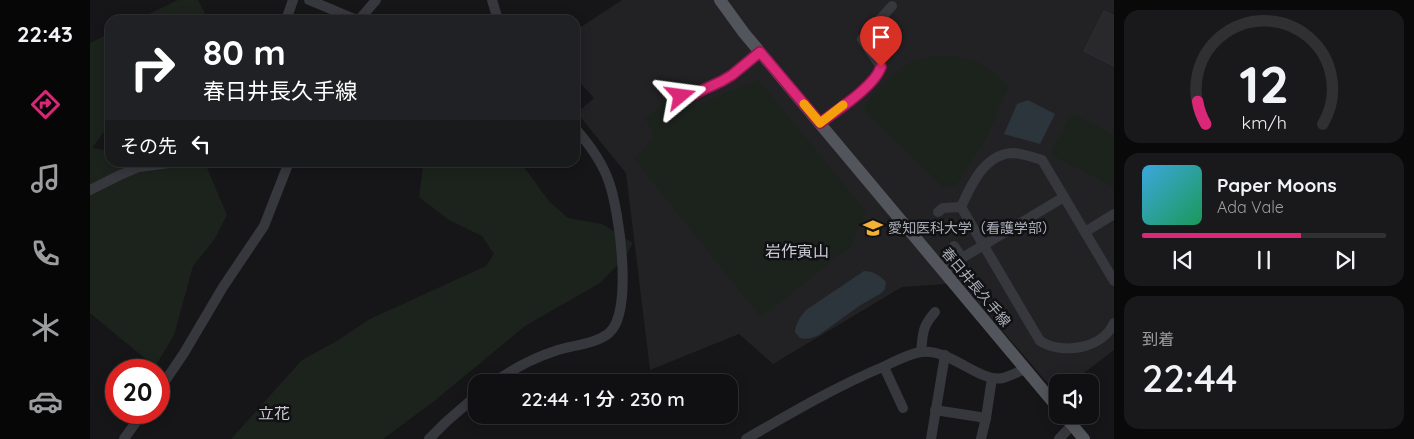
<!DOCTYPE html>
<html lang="ja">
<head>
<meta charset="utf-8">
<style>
  body { margin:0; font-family:Quicksand,"Noto Sans JP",sans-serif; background:#19191b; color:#f1f3f6; height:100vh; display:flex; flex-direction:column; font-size:19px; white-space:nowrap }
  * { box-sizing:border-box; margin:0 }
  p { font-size:16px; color:#9c9d9f }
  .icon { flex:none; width:28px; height:28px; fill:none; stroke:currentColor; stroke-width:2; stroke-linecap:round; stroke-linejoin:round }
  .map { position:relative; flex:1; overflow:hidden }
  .drawer { display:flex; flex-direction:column; gap:10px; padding:10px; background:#09090a; width:300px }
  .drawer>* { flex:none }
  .top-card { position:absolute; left:15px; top:15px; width:475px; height:152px; border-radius:15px; box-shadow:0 2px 12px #0003,0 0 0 1px #303032; background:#202124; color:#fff; overflow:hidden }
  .buttons { position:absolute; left:959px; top:374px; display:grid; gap:10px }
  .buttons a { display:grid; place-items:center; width:50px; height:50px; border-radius:10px; background:#101012; box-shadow:0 2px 12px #0003,0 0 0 1px #303032; font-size:25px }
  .speed { position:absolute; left:15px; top:359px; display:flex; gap:10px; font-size:25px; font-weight:700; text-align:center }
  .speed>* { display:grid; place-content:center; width:65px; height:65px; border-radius:50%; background:#101012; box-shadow:0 2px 12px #0003,0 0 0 1px #303032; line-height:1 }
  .speed .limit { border:8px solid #d22; background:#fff; color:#111 }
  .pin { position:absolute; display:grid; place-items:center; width:42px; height:42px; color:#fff; margin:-51px -21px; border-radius:50% 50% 50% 0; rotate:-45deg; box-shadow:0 0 5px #0007 }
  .pin .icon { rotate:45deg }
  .me { position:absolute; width:55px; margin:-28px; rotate:74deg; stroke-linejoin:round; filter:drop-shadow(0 0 4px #0008) }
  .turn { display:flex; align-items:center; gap:18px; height:105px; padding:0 15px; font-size:22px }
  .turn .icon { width:65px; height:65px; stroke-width:2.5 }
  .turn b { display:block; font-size:35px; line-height:42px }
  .then { display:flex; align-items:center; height:48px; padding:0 15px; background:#0003; gap:10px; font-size:19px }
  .big { font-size:38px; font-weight:600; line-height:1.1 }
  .drawer .tile { flex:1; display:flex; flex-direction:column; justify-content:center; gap:8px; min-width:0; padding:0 18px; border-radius:15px; background:#19191b }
  .drawer .dial { align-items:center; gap:0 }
  .dial svg { height:130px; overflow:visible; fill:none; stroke:#303032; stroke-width:7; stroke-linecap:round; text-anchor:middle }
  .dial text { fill:#f1f3f6; stroke:none }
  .song { display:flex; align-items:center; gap:15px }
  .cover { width:60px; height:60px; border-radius:8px; background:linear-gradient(135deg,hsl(200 70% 55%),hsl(150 70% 35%)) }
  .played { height:5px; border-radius:2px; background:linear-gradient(90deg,#db2777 65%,#303032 65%) }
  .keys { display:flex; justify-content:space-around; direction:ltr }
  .trip { position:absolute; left:378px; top:374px; width:270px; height:50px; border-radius:15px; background:#101012; box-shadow:0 2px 12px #0003,0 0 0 1px #303032; font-weight:600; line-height:50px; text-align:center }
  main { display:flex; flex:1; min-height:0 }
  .tab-bar { display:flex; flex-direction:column; width:90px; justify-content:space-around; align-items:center; background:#060607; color:#9c9d9f }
  .tab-bar .icon { width:35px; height:35px }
  .tab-bar .on { color:#db2777 }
  .tab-bar b { font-size:22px; color:#f1f3f6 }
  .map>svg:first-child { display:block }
</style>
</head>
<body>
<main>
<nav class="tab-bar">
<b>22:43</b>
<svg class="icon on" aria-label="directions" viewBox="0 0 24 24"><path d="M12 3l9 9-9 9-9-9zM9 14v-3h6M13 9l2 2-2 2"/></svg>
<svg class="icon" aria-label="music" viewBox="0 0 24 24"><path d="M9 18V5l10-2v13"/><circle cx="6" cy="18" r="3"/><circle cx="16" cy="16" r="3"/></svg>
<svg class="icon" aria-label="phone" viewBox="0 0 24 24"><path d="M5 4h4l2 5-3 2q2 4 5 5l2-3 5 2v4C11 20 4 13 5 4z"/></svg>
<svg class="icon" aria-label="climate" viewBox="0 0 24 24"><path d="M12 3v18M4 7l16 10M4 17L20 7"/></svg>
<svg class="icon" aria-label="car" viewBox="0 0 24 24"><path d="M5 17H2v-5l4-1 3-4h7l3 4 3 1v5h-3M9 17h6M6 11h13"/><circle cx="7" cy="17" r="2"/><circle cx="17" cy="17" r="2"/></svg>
</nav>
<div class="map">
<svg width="1024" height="439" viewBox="0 0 1024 439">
  <rect width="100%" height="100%" fill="#161618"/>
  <polygon fill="#222225" points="532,0 1024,0 1024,350 982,382 968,382 967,394 871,283 812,287 683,364 649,334 560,370 536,173 487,113 504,98 485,77 485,31"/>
  <g fill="#1c231d">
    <polygon points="88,0 108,0 118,20 47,20"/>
    <polygon points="20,33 20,124 2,148 20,151 20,162 115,163 137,215 124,240 103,266 84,335 63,370 52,370 57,360 0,313 0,43"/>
    <path d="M 847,56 C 864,56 882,57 897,68 C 905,73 912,80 919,86 L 895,141 L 867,184 L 854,188 L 774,111 C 779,98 782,95 792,85 C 812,65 819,61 847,56 Z"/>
    <path d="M 669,80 L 776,212 L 760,247 L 671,317 L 544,159 L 559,142 L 563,136 L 562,129 L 555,119 L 579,99 C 587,105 593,108 603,106 Z"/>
    <polygon points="981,113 1024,135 1024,187 960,154"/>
    <polygon points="336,163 431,163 458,200 478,218 512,224 543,243 535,257 510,283 435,326 343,402 293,439 141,439 212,360 247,341 280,319 396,266 404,254 392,236 359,220 329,197 333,166"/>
  </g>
  <g fill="#2c353c">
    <polygon points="938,100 965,114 950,144 914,134 927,104"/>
    <path d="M 774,271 C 784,271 789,275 796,282 L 795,289 L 790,294 L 769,306 L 729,335 C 722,338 717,340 710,338 L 705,332 C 706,323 710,317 716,310 Z"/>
  </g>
  <polygon fill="#29292c" stroke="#303034" points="1014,11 1024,16 1024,66 994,51"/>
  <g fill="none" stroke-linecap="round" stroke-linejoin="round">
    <g stroke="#37383d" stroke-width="10">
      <polyline points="219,0 267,20"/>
      <polyline points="402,0 408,20"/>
      <polyline points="196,20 203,0"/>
      <polyline points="269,20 286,0"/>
      <polyline points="582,90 591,96 600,96 642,75 670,52"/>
      <path d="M 730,123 C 746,110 785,86 791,67 L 772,39 L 802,6"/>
      <polyline points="0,190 30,175 49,167 87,162"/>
      <path d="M 974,197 L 952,160 C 943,157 934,154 924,153 C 895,153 881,185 871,207 L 950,341 C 973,355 1012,349 1024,323"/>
      <polyline points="848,212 853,208 871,207"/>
      <polyline points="995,232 1024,214"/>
      <polyline points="864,246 872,258"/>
      <polyline points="854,272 862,265 872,258 974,197 1024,281"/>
      <path d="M 831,352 C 833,333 832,327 845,312"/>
      <polyline points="794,367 813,408"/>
      <path d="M 405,382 C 423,369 443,358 465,351 C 482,345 504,345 519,333 C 544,312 529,210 519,182 C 512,161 499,144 485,128"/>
      <polyline points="69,390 94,353 133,287 174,226 199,162"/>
      <polyline points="845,410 896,418"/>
      <polyline points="34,439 53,412"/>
      <polyline points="339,439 356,422 386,396"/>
      <path d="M 656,439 C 701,413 747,386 795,366 C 806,361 818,354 831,352 C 860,348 889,383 913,378 C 920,376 928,372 935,369"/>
      <polyline points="841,439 855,355"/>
      <polyline points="891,439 896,418 902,378"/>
      <polyline points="969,439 982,425"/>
    </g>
    <g stroke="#53555c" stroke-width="12">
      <polyline points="630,0 654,33 968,408"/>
      <polyline points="974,415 994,439"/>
    </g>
  </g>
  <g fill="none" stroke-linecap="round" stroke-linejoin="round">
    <defs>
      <path id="route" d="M 591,96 L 600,96 L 632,81 L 642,75 L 670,52 L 730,123 C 747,110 784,87 791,67"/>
    </defs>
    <use href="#route" stroke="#8e194d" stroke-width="12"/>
    <use href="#route" stroke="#db2777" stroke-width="9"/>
    <polyline stroke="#f59e0b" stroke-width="9" points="714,104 730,123 753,105"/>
  </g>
  <defs>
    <symbol id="university-bare" viewBox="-9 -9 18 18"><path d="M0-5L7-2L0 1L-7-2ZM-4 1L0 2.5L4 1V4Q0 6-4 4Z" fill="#f2b134" stroke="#111113" stroke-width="2.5" paint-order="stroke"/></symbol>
  </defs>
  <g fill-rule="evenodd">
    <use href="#university-bare" x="769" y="214" width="28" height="28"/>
  </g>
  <g text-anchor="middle" stroke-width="5" stroke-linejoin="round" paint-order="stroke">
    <g font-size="14" fill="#a8adb8" stroke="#111113" text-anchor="start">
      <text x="798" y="233">愛知医科大学（看護学部）</text>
    </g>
    <g font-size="14" fill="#a8adb8" stroke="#111113">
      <text transform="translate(886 287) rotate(50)" y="5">春日井長久手線</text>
    </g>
    <g font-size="16" fill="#c9ccd4" stroke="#111113">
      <text x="707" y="257">岩作寅山</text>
      <text x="184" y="419">立花</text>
    </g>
  </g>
</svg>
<div class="buttons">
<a><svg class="icon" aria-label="sound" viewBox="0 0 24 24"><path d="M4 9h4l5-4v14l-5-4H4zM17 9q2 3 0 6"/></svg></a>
</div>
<div class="speed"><div class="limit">20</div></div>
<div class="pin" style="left:791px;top:67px;background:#d93025"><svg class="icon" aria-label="arrive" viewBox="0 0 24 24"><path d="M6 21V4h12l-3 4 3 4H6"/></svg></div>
<svg class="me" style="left:591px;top:96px" viewBox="-20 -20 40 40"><path d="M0-17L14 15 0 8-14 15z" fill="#db2777" stroke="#fff" stroke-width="4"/></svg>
<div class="trip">22:44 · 1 分 · 230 m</div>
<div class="top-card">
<div class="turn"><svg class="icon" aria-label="right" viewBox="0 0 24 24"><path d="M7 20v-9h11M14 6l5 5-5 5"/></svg><div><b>80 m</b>春日井長久手線</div></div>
<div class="then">その先<svg class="icon" aria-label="left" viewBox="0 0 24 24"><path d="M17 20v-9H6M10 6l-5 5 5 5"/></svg></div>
</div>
</div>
<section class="drawer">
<div class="tile dial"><svg viewBox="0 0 100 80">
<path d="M14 69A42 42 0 1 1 86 69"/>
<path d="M14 69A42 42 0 0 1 9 55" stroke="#db2777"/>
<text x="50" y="56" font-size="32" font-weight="700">12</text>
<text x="50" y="72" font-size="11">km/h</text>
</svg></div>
<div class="tile">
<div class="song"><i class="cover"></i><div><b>Paper Moons</b><p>Ada Vale</p></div></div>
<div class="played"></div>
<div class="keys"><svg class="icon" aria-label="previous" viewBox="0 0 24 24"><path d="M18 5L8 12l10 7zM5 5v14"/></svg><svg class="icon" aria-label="pause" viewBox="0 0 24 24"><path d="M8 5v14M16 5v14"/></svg><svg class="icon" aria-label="next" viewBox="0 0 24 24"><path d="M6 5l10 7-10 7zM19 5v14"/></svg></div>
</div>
<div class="tile"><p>到着</p><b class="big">22:44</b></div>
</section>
</main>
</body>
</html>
